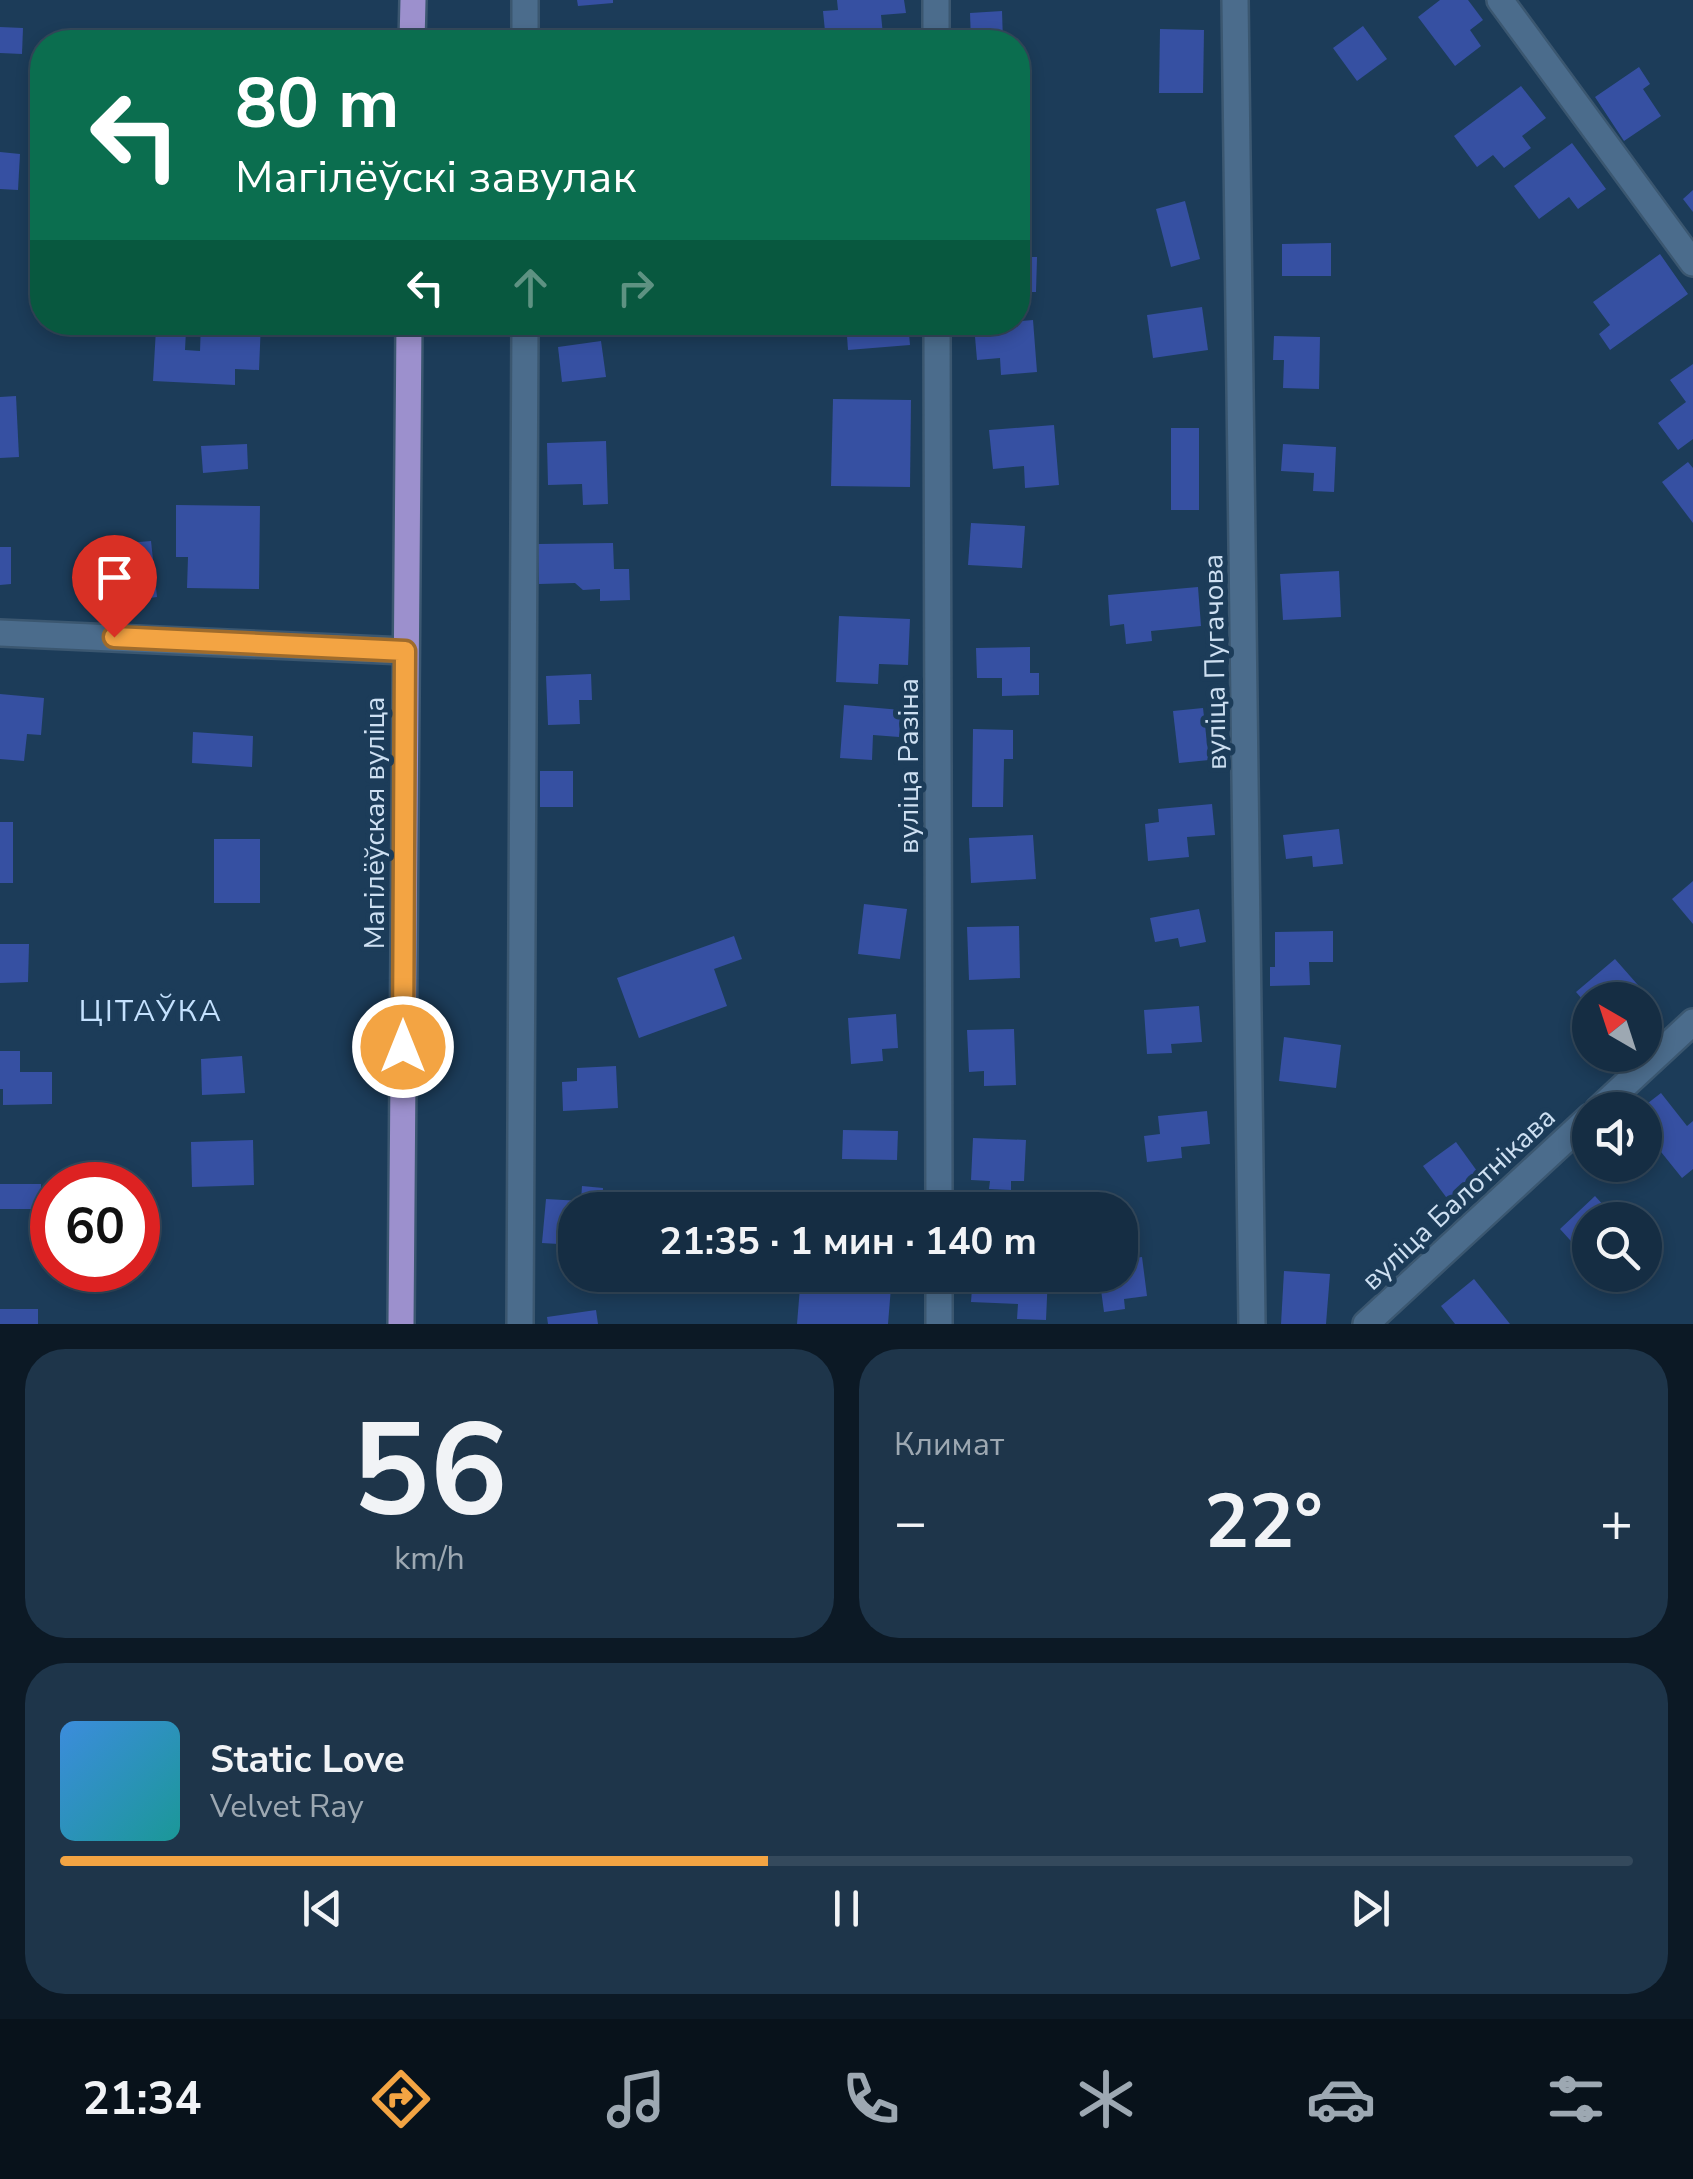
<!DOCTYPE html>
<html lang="ru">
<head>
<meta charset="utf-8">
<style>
  body { margin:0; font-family:"Nunito Sans",sans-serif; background:#1e354a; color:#f1f3f6; height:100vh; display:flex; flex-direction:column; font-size:38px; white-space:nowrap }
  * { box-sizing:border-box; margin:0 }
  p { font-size:32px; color:#9da8b2 }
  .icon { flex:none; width:55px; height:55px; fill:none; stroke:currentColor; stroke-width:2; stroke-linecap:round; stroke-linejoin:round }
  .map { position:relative; height:1324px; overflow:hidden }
  .details { display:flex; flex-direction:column; gap:25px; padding:25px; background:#0c1925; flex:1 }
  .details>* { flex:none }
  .guide { position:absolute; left:30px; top:30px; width:1000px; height:305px; border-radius:40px; box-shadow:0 5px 15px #0003,0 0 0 2px #34495c; background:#0b6e4f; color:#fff; overflow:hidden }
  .needle { width:65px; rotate:321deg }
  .tools { position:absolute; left:1572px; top:982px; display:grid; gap:20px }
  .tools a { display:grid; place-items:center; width:90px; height:90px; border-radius:50%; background:#152d43; box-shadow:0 5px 15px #0003,0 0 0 2px #34495c; font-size:50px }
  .speed { position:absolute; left:30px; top:1162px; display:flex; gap:20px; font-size:50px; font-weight:700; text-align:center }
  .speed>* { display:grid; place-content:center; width:130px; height:130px; border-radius:50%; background:#152d43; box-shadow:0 5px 15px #0003,0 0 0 2px #34495c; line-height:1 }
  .speed .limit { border:15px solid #d22; background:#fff; color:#111 }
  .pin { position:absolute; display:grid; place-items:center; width:85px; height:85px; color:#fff; margin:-102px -42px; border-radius:50% 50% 50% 0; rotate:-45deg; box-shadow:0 0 10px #0007 }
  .pin .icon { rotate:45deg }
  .me { position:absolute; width:110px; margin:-55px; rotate:0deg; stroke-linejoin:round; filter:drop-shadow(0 0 8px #0008) }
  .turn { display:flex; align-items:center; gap:35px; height:210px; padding:0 40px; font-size:45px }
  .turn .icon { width:130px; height:130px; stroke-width:2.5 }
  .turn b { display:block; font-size:70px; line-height:85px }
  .lanes { display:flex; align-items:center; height:95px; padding:0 40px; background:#0003; justify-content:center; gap:50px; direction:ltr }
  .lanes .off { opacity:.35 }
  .big { font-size:75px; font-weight:700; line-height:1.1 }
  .details .widget { flex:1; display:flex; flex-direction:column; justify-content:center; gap:15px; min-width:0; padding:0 35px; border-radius:40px; background:#1e354a }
  .details .dial { align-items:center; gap:0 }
  .dial b { font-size:130px; line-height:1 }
  .song { display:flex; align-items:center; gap:30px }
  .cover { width:120px; height:120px; border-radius:15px; background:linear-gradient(135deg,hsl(210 70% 55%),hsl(180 70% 35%)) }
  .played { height:10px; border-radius:5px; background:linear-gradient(90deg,#f3a443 45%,#34495c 45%) }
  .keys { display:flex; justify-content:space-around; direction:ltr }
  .heat { display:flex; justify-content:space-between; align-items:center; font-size:55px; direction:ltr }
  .details .tiles { flex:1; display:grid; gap:25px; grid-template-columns:1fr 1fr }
  .widget:last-child { grid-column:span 2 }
  .trip { position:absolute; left:558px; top:1192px; width:580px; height:100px; border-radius:40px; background:#152d43; box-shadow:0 5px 15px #0003,0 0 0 2px #34495c; font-weight:700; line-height:100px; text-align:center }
  .dock { display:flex; height:160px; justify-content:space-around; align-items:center; background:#08121b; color:#9da8b2 }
  .dock .icon { width:70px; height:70px }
  .dock .on { color:#f3a443 }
  .dock b { font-size:45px; color:#f1f3f6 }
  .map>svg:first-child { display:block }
</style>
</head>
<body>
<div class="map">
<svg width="1693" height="1324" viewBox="0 0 1693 1324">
  <rect width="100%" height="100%" fill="#1c3c59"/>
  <g fill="#3650a2">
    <polygon points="577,0 613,0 613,3 578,6"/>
    <polygon points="837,0 904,0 906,13 881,15 883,35 826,41 823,11 838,10"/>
    <polygon points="1440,0 1468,0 1483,20 1470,30 1481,46 1455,66 1418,17"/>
    <polygon points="1002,11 1003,42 971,42 970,13"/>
    <polygon points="1363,26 1387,59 1357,81 1333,48"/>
    <polygon points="0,27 23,28 22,54 0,53"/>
    <polygon points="1160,29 1204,30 1203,93 1159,93"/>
    <rect x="198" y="39" width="38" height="3"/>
    <polygon points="1639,67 1650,84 1643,89 1661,116 1624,141 1595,97"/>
    <polygon points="1521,86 1546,118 1522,136 1531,148 1504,168 1493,155 1477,167 1454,136"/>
    <polygon points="1572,143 1606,189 1578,209 1569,197 1539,219 1514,186"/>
    <polygon points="0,152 20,154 18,190 0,189"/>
    <polygon points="1693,190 1693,212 1683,199"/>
    <polygon points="1185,201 1200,259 1171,267 1156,209"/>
    <polygon points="1331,243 1331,276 1282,276 1282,244"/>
    <polygon points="1660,254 1688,294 1610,350 1599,334 1610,325 1593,302"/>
    <polygon points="1018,257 1037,257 1036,292 1018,292"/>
    <polygon points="1202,307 1208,350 1153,358 1147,315"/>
    <polygon points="1033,320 1037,372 1001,375 1000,358 977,360 974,325"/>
    <polygon points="201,322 261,322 259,370 235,369 235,385 153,381 156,329 186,330 185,350 200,351"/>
    <polygon points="846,322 908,322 910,345 848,350"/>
    <polygon points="1274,336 1320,337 1319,389 1283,388 1284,360 1273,360"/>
    <polygon points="601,341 606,377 562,382 558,347"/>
    <polygon points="1693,364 1693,439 1678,450 1658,423 1686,402 1670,380"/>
    <polygon points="16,396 19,457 0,458 0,397"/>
    <polygon points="833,399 911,400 910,487 831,486"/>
    <polygon points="1054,425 1059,485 1025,488 1024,466 993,469 989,430"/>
    <rect x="1171" y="428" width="28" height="82"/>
    <polygon points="606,441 608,504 583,505 582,484 548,485 547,443"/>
    <polygon points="247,444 248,469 203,473 201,446"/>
    <polygon points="1283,444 1336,447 1334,492 1313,491 1314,473 1281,471"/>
    <polygon points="1688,462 1693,468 1693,523 1662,482"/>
    <polygon points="176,505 260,506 259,589 187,588 188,557 176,557"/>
    <polygon points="971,523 1025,526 1022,568 968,565"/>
    <polygon points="151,541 157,597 134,600 127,543"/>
    <polygon points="613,543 614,569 629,569 630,600 600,601 600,589 583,590 575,583 539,584 538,544"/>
    <polygon points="0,547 11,547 11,584 0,585"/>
    <polygon points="1339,571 1341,617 1283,620 1280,574"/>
    <polygon points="1198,587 1201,626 1151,631 1152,641 1126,644 1124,624 1110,626 1108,595"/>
    <polygon points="839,616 910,619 908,665 879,664 878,684 836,682"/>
    <polygon points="1030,647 1030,673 1039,673 1039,695 1002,696 1002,678 977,678 976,648"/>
    <polygon points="591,674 592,700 579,700 580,724 548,725 546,676"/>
    <polygon points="0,694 44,698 41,735 27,734 24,761 0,759"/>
    <polygon points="844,705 901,710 899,737 873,735 872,760 840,758"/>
    <polygon points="1203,708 1209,760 1179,763 1173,711"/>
    <polygon points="973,729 1013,730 1013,759 1004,759 1003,807 972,807"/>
    <polygon points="193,732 253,736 252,767 192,763"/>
    <rect x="540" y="771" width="33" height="36"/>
    <polygon points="1212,804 1215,835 1187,837 1189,857 1148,861 1145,824 1159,822 1158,809"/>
    <rect x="0" y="822" width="13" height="61"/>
    <polygon points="1339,829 1343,864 1313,867 1312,856 1286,859 1283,835"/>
    <polygon points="1033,835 1036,879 971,883 969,838"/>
    <rect x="214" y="839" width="46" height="64"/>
    <polygon points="1693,881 1693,924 1672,899"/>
    <polygon points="864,904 907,909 900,959 858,954"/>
    <polygon points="1199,909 1206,942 1180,947 1178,938 1155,942 1150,918"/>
    <polygon points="1019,926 1020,978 969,980 967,927"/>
    <polygon points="1333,931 1333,962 1309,962 1310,985 1270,986 1270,967 1275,967 1275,932"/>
    <polygon points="734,936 742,959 714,969 727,1006 639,1038 617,978"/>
    <polygon points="0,944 29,944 28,982 0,983"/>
    <polygon points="1615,959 1660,1010 1645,1023 1645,1000 1590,1000 1590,1008 1576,992"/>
    <polygon points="1199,1006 1202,1042 1171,1044 1172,1053 1147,1054 1144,1010"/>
    <polygon points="896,1014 898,1048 882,1049 883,1061 851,1064 848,1018"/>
    <polygon points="1014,1029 1016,1085 984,1086 984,1071 969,1072 967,1030"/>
    <polygon points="1284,1037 1341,1045 1336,1088 1279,1081"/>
    <polygon points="0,1051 20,1051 20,1072 52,1072 52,1104 3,1105 3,1089 0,1089"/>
    <polygon points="242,1056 245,1093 202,1095 201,1059"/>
    <polygon points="616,1066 618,1108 563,1111 562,1082 577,1081 577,1068"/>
    <polygon points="1661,1093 1687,1126 1693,1121 1693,1169 1682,1178 1645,1132 1645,1110 1639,1110"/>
    <polygon points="1207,1111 1210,1144 1181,1147 1182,1158 1147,1162 1144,1136 1160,1134 1158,1116"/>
    <polygon points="843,1130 898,1131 897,1160 842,1159"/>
    <polygon points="973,1138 1026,1140 1024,1181 1011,1181 1011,1190 989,1189 990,1181 971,1180"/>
    <polygon points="253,1140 254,1185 192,1187 191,1142"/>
    <polygon points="1456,1142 1482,1178 1449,1201 1423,1166"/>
    <rect x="0" y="1184" width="41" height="25"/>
    <polygon points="582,1186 603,1188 602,1210 575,1210 575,1245 542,1243 546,1199 581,1201"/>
    <polygon points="1595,1196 1617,1220 1590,1220 1590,1262 1560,1229"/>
    <polygon points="1142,1257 1147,1296 1124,1299 1125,1309 1104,1312 1099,1275 1120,1275 1120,1260"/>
    <polygon points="1284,1271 1330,1274 1326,1324 1281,1324"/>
    <polygon points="801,1275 892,1275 888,1324 797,1324"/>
    <polygon points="973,1275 1048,1275 1046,1320 1017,1319 1018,1304 971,1302"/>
    <polygon points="1474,1279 1510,1324 1455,1324 1441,1306"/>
    <rect x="0" y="1309" width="38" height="15"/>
    <polygon points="596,1310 598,1324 548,1324 547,1317"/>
  </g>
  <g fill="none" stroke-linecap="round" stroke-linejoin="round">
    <defs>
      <g id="minor">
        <polyline points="936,0 936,42"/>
        <polyline points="1235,0 1252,1324"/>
        <polyline points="1500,0 1693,263"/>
        <polyline points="525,42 525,0"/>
        <polyline points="937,322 939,1210"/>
        <polyline points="0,633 405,651"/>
        <polyline points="1598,1110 1693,1022"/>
        <polyline points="939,1275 939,1324"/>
        <polyline points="520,1324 525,322"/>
        <polyline points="1366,1324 1590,1117"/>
      </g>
      <g id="major">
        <polyline points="412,42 413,0"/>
        <polyline points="401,1324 409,322"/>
      </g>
    </defs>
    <use href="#minor" stroke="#3b5770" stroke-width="30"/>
    <use href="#major" stroke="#3b5770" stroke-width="30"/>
    <use href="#minor" stroke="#4b6c8c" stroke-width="25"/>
    <use href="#major" stroke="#9c90cd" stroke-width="25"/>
  </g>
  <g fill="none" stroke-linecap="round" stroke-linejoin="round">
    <defs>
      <polyline id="route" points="114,637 405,651 403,1047"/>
    </defs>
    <use href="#route" stroke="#9e6b2c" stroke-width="25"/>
    <use href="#route" stroke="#f3a443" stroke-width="18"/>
  </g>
  <g text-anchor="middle" stroke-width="10" stroke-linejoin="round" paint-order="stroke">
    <g font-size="28" fill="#cee0f2" stroke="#1c3c59">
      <text transform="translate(1214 662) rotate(-91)" y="10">вуліца Пугачова</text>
      <text transform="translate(908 766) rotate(-90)" y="10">вуліца Разіна</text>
      <text transform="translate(374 823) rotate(-90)" y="10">Магілёўская вуліца</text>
      <text transform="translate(1458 1198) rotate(-43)" y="10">вуліца Балотнікава</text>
    </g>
    <g font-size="30" letter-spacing="2.5" fill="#c4e1fe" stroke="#1c3c59">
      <text x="151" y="1021">ЦІТАЎКА</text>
    </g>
  </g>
</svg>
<div class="tools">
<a><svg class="needle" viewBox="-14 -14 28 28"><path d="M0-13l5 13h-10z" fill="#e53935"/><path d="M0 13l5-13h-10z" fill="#9da8b2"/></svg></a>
<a><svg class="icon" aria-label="sound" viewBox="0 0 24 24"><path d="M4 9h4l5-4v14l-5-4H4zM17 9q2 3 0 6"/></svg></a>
<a><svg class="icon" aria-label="search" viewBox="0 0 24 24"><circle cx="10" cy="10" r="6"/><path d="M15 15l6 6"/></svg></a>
</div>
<div class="speed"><div class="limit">60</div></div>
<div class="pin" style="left:114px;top:637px;background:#d93025"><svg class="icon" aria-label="arrive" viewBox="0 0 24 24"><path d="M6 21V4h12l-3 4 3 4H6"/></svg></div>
<svg class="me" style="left:403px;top:1047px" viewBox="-20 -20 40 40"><circle r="17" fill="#f3a443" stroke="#fff" stroke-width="3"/><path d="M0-11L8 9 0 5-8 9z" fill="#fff"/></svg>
<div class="trip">21:35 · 1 мин · 140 m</div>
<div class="guide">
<div class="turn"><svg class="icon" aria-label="left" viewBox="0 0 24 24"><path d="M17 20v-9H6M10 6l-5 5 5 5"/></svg><div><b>80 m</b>Магілёўскі завулак</div></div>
<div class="lanes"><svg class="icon" aria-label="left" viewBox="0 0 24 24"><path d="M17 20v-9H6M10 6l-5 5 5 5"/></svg><svg class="icon off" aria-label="ahead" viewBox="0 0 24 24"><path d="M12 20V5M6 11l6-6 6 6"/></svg><svg class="icon off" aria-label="right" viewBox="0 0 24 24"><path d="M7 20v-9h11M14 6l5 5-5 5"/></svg></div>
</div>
</div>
<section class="details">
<div class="tiles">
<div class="widget dial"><b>56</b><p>km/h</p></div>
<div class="widget"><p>Климат</p>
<div class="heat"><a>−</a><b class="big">22°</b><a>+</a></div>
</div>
<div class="widget">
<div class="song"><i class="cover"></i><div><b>Static Love</b><p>Velvet Ray</p></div></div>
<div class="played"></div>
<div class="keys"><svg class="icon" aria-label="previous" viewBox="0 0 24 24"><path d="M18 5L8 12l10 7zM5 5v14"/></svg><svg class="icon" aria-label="pause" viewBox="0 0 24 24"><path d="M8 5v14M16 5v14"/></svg><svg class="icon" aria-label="next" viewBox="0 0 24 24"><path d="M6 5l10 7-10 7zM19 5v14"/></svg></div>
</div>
</div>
</section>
<nav class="dock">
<b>21:34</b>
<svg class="icon on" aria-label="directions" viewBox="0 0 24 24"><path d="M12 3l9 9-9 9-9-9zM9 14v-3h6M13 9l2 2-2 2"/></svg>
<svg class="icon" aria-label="music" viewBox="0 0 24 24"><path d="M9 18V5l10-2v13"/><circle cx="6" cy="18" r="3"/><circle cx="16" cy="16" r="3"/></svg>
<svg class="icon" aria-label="phone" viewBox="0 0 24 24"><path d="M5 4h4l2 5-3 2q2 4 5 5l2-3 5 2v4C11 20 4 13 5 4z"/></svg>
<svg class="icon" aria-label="climate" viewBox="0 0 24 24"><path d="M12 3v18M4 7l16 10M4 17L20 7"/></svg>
<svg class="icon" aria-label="car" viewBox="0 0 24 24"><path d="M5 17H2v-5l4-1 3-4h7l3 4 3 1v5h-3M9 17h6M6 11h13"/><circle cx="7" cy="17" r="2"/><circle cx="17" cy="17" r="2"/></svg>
<svg class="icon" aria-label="filters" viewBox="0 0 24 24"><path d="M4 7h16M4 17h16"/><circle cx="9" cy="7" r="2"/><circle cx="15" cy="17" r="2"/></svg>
</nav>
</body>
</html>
